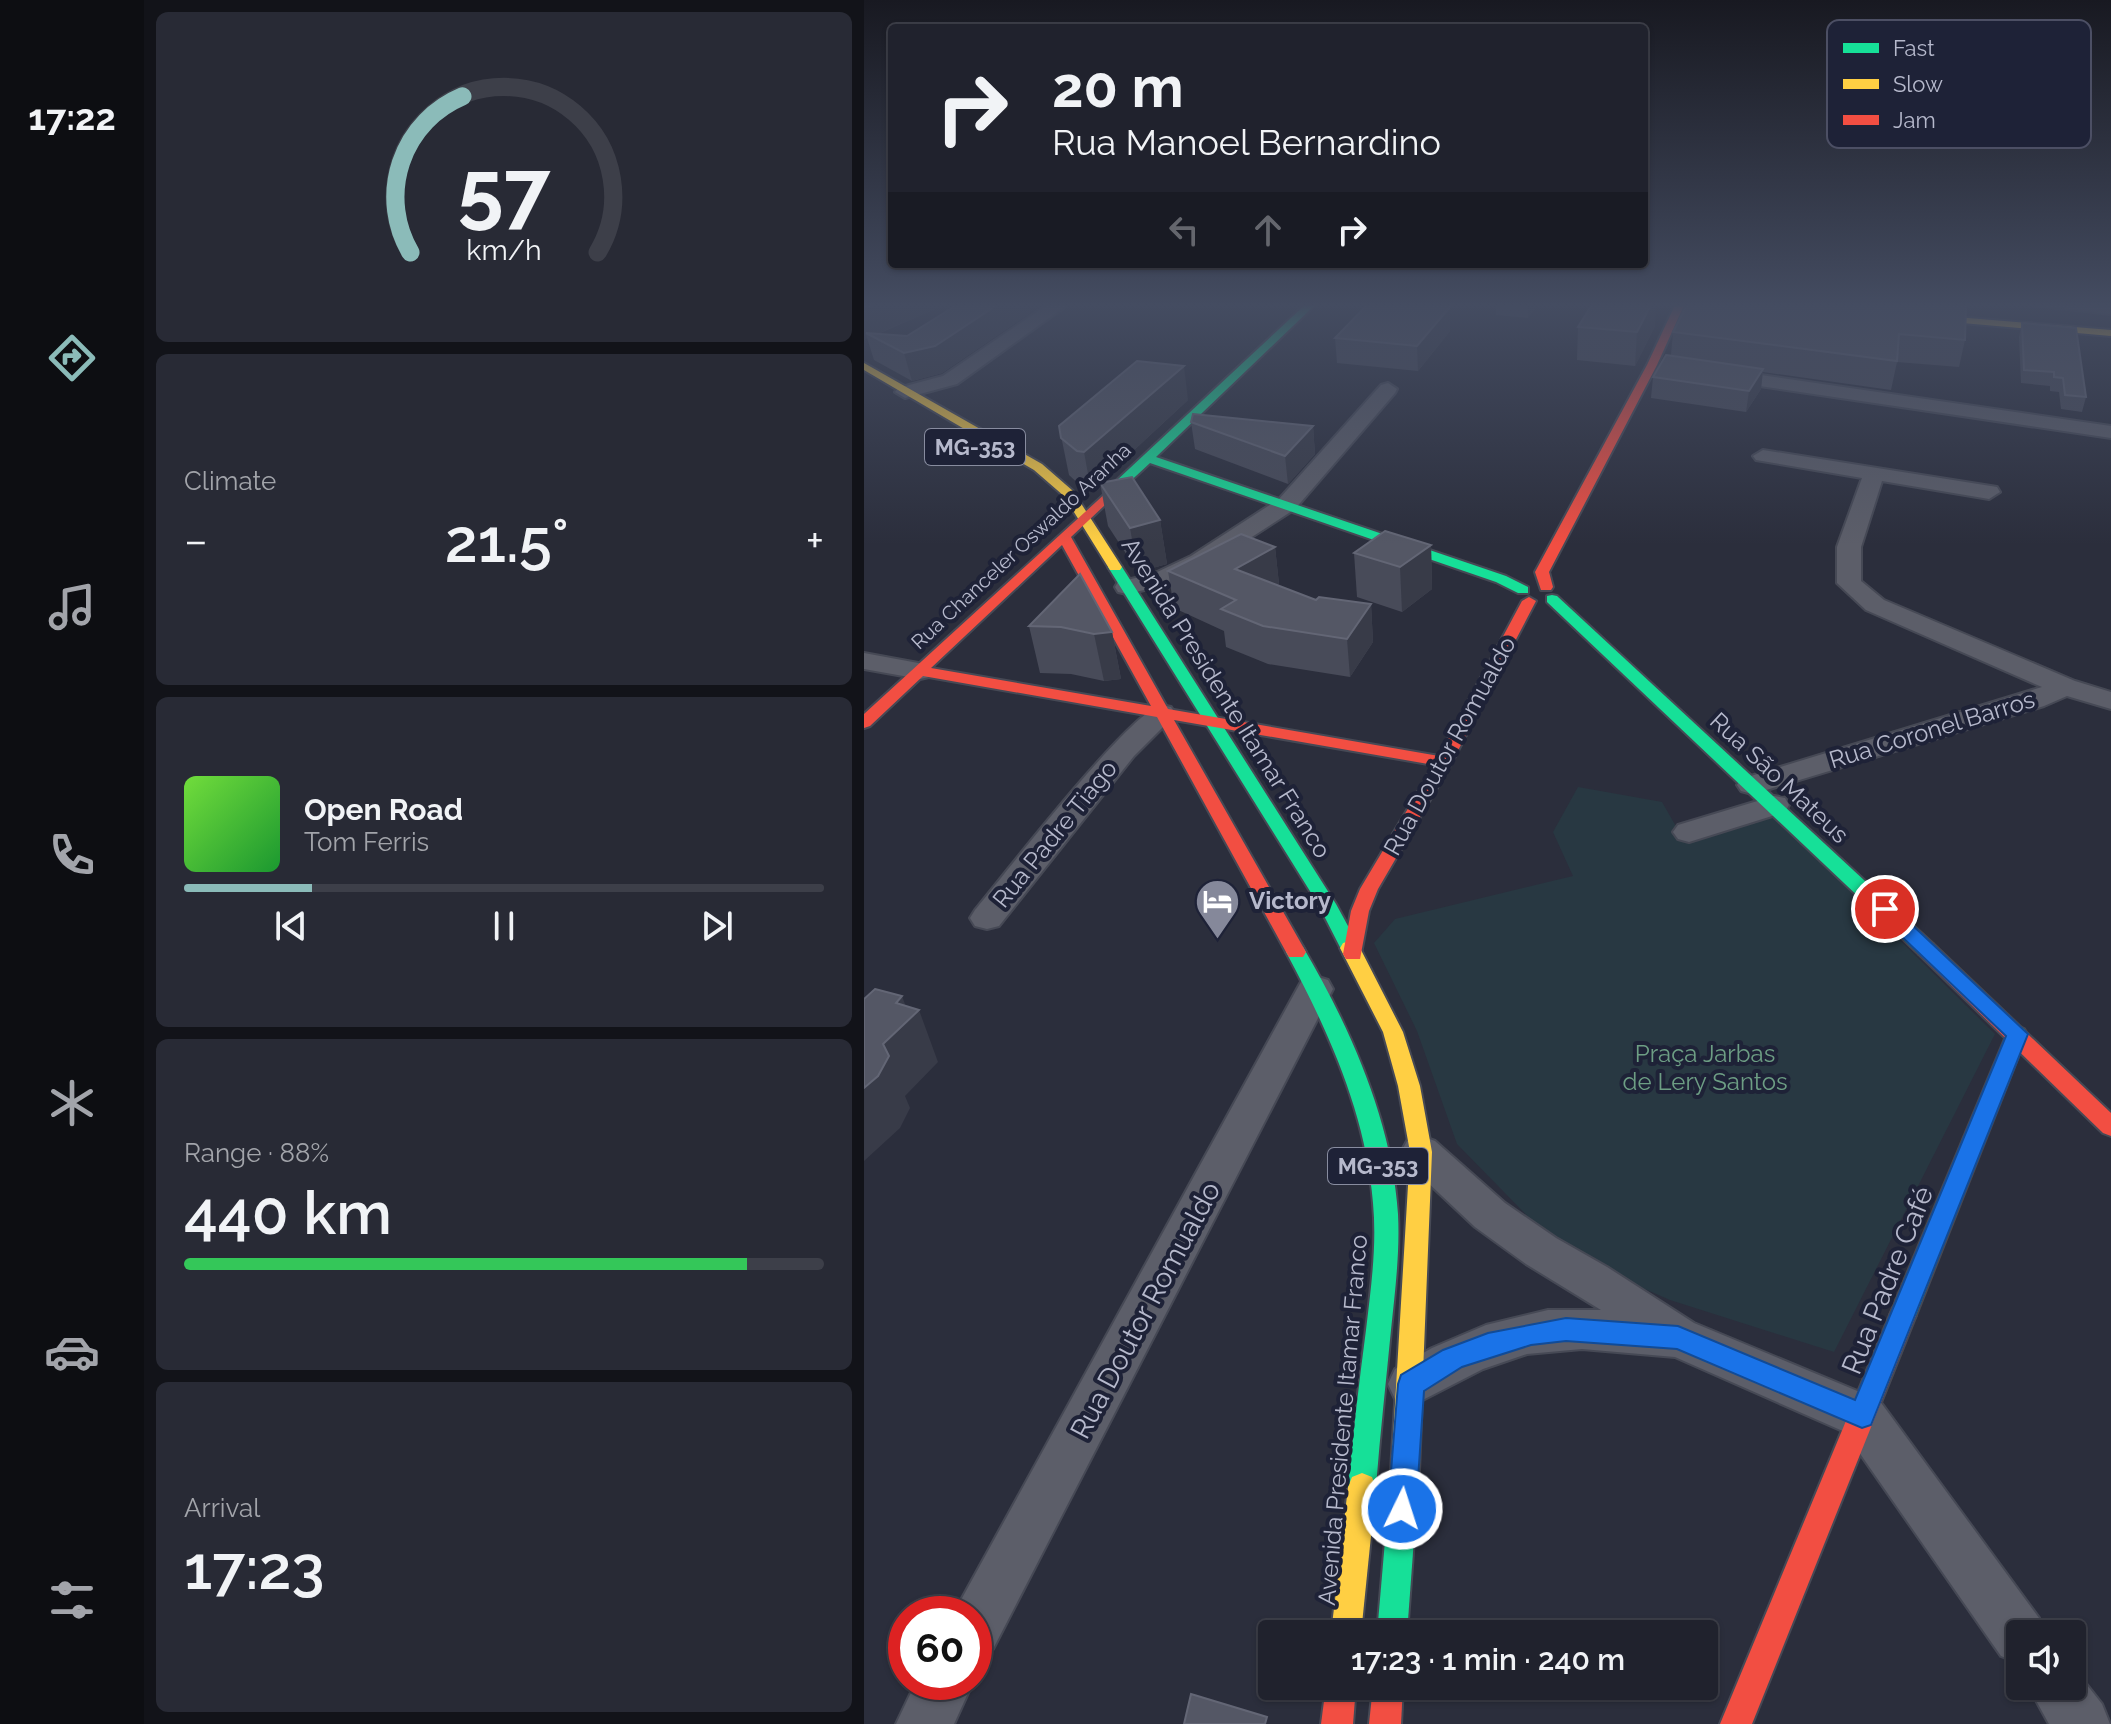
<!DOCTYPE html>
<html lang="en">
<head>
<meta charset="utf-8">
<style>
  body { margin:0; font-family:Raleway,sans-serif; background:#282a35; color:#f1f3f6; height:100vh; display:flex; flex-direction:column; font-size:30px; white-space:nowrap }
  * { box-sizing:border-box; margin:0 }
  p { font-size:26px; color:#a2a4aa }
  .icon { flex:none; width:44px; height:44px; fill:none; stroke:currentColor; stroke-width:2; stroke-linecap:round; stroke-linejoin:round }
  .map { position:relative; flex:1; overflow:hidden }
  .drawer { display:flex; flex-direction:column; gap:12px; padding:12px; background:#121319; width:720px }
  .drawer>* { flex:none }
  .banner { position:absolute; left:24px; top:24px; width:760px; height:244px; border-radius:8px; box-shadow:0 2px 6px #0004,0 0 0 2px #3d3f49; background:#20222d; color:#f1f3f6; overflow:hidden }
  .fabs { position:absolute; left:1142px; top:1620px; display:grid; gap:16px }
  .fabs a { display:grid; place-items:center; width:80px; height:80px; border-radius:8px; background:#20222d; box-shadow:0 2px 6px #0004,0 0 0 2px #3d3f49; font-size:40px }
  .speed { position:absolute; left:24px; top:1596px; display:flex; gap:16px; font-size:40px; font-weight:700; text-align:center }
  .speed>* { display:grid; place-content:center; width:104px; height:104px; border-radius:50%; background:#20222d; box-shadow:0 2px 6px #0004,0 0 0 2px #3d3f49; line-height:1 }
  .speed .limit { border:12px solid #d22; background:#fff; color:#111 }
  .pin { position:absolute; display:grid; place-items:center; width:68px; height:68px; color:#fff; margin:-34px; border:4px solid #fff; border-radius:50%; box-shadow:0 2px 8px #0007 }
  .me { position:absolute; width:88px; margin:-44px; rotate:4deg; stroke-linejoin:round; filter:drop-shadow(0 0 6px #0008) }
  .turn { display:flex; align-items:center; gap:28px; height:168px; padding:0 32px; font-size:36px }
  .turn .icon { width:104px; height:104px; stroke-width:2.5 }
  .turn b { display:block; font-size:56px; line-height:68px }
  .lanes { display:flex; align-items:center; height:76px; padding:0 32px; background:#0003; justify-content:center; gap:40px; direction:ltr }
  .lanes .off { opacity:.35 }
  .big { font-size:60px; font-weight:600; line-height:1.1 }
  .drawer .tile { flex:1; display:flex; flex-direction:column; justify-content:center; gap:12px; min-width:0; padding:0 28px; border-radius:12px; background:#282a35 }
  .drawer .dial { align-items:center; gap:0 }
  .dial svg { height:208px; overflow:visible; fill:none; stroke:#3d3f49; stroke-width:7; stroke-linecap:round; text-anchor:middle }
  .dial text { fill:#f1f3f6; stroke:none }
  .song { display:flex; align-items:center; gap:24px }
  .cover { width:96px; height:96px; border-radius:12px; background:linear-gradient(135deg,hsl(100 70% 55%),hsl(130 70% 35%)) }
  .played { height:8px; border-radius:4px; background:linear-gradient(90deg,#8bbbb9 20%,#3d3f49 20%) }
  .keys { display:flex; justify-content:space-around; direction:ltr }
  .heat { display:flex; justify-content:space-between; align-items:center; font-size:44px; direction:ltr }
  .charge { height:12px; border-radius:6px; background:linear-gradient(90deg,#34c759 88%,#3d3f49 0) }
  .trip { position:absolute; left:394px; top:1620px; width:460px; height:80px; border-radius:8px; background:#20222d; box-shadow:0 2px 6px #0004,0 0 0 2px #3d3f49; font-weight:600; line-height:80px; text-align:center }
  main { display:flex; flex:1; min-height:0 }
  .tab-bar { display:flex; flex-direction:column; width:144px; justify-content:space-around; align-items:center; background:#0d0e12; color:#a2a4aa }
  .tab-bar .icon { width:56px; height:56px }
  .tab-bar .selected { color:#8bbbb9 }
  .tab-bar b { font-size:36px; color:#f1f3f6 }
  .map>svg:first-child { display:block }
</style>
</head>
<body>
<main>
<nav class="tab-bar">
<b>17:22</b>
<svg class="icon selected" aria-label="directions" viewBox="0 0 24 24"><path d="M12 3l9 9-9 9-9-9zM9 14v-3h6M13 9l2 2-2 2"/></svg>
<svg class="icon" aria-label="music" viewBox="0 0 24 24"><path d="M9 18V5l10-2v13"/><circle cx="6" cy="18" r="3"/><circle cx="16" cy="16" r="3"/></svg>
<svg class="icon" aria-label="phone" viewBox="0 0 24 24"><path d="M5 4h4l2 5-3 2q2 4 5 5l2-3 5 2v4C11 20 4 13 5 4z"/></svg>
<svg class="icon" aria-label="climate" viewBox="0 0 24 24"><path d="M12 3v18M4 7l16 10M4 17L20 7"/></svg>
<svg class="icon" aria-label="car" viewBox="0 0 24 24"><path d="M5 17H2v-5l4-1 3-4h7l3 4 3 1v5h-3M9 17h6M6 11h13"/><circle cx="7" cy="17" r="2"/><circle cx="17" cy="17" r="2"/></svg>
<svg class="icon" aria-label="filters" viewBox="0 0 24 24"><path d="M4 7h16M4 17h16"/><circle cx="9" cy="7" r="2"/><circle cx="15" cy="17" r="2"/></svg>
</nav>
<section class="drawer">
<div class="tile dial"><svg viewBox="0 0 100 80">
<path d="M14 69A42 42 0 1 1 86 69"/>
<path d="M14 69A42 42 0 0 1 34 9" stroke="#8bbbb9"/>
<text x="50" y="56" font-size="32" font-weight="700">57</text>
<text x="50" y="72" font-size="11">km/h</text>
</svg></div>
<div class="tile"><p>Climate</p>
<div class="heat"><a>−</a><b class="big">21.5°</b><a>+</a></div>
</div>
<div class="tile">
<div class="song"><i class="cover"></i><div><b>Open Road</b><p>Tom Ferris</p></div></div>
<div class="played"></div>
<div class="keys"><svg class="icon" aria-label="previous" viewBox="0 0 24 24"><path d="M18 5L8 12l10 7zM5 5v14"/></svg><svg class="icon" aria-label="pause" viewBox="0 0 24 24"><path d="M8 5v14M16 5v14"/></svg><svg class="icon" aria-label="next" viewBox="0 0 24 24"><path d="M6 5l10 7-10 7zM19 5v14"/></svg></div>
</div>
<div class="tile"><p>Range · 88%</p><b class="big">440 km</b><div class="charge"></div></div>
<div class="tile"><p>Arrival</p><b class="big">17:23</b></div>
</section>
<div class="map">
<svg width="1247" height="1724" viewBox="0 0 1247 1724">
  <rect width="100%" height="100%" fill="#2b2e3c"/>
  <polygon fill="#283842" points="714,787 798,802 821,842 911,817 1131,1034 970,1352 806,1300 733,1268 687,1240 593,1144 553,1031 510,943 531,919 709,876 689,832"/>
  <g fill="none" stroke-linecap="round" stroke-linejoin="round">
    <defs>
      <polygon id="lane" points="1166,303 1247,308 1247,314 1170,305"/>
      <g id="street">
        <polygon points="186,303 206,303 93,384 41,398 31,392 34,388 79,376"/>
        <polygon points="855,369 1247,426 1247,438 848,379 846,375 848,371"/>
        <polygon points="524,383 533,389 531,393 431,509 343,566 306,584 263,594 254,592 251,587 254,582 289,574 327,556 415,499 517,385"/>
        <polygon points="899,450 1133,487 1136,492 1125,499 1018,481 997,547 997,581 1020,600 1211,681 1247,692 1247,709 1203,696 1180,706 899,791 888,794 877,791 873,785 877,779 1178,687 1002,610 973,583 973,547 998,478 892,460 889,456"/>
        <polygon points="0,653 65,665 69,671 65,677 56,679 0,669"/>
        <path d="M 297,705 L 307,707 L 311,713 L 307,719 L 270,756 L 135,926 L 123,929 L 111,926 L 106,918 L 111,910 C 140,875 265,713 297,705 Z"/>
        <polygon points="910,796 921,798 925,805 921,812 825,842 814,839 809,832 814,825"/>
        <polygon points="451,976 464,980 469,989 129,1649 110,1657 110,1614 90,1614 91,1611 433,989 438,980"/>
        <polygon points="557,1136 571,1141 641,1203 692,1238 743,1267 830,1323 1015,1400 1175,1618 1181,1634 1156,1634 1156,1664 1137,1656 981,1432 811,1357 718,1349 663,1354 619,1369 547,1406 531,1399 524,1384 531,1369 568,1348 622,1325 684,1310 737,1310 662,1264 611,1227 543,1163 537,1152 543,1141"/>
        <polygon points="1208,1666 1238,1704 1246,1724 1185,1724 1164,1686 1208,1686"/>
        <polygon points="52,1682 109,1682 90,1724 32,1724"/>
      </g>
      <g id="fast">
        <polygon points="443,303 453,303 292,457 642,576 664,587 664,593 654,593 632,582 286,463 259,488 251,488 251,482"/>
        <polygon points="251,563 258,567 472,904 496,948 493,953 479,953 454,904 244,567"/>
        <polygon points="688,595 693,596 1069,944 1072,949 1069,954 1055,954 683,602 683,596"/>
        <path d="M 432,945 L 439,947 C 486,1027 528,1121 534,1214 C 536,1253 531,1291 527,1330 C 522,1382 516,1434 512,1487 L 508,1497 L 498,1501 L 488,1497 L 484,1487 C 489,1435 495,1382 502,1330 C 507,1288 513,1245 509,1203 C 502,1114 464,1030 422,952 L 425,947 Z"/>
        <polygon points="1153,1026 1160,1029 1163,1034 1052,1315 1048,1323 1039,1326 1030,1323 1026,1315 1143,1034 1146,1029"/>
        <polygon points="541,1458 551,1461 555,1471 543,1634 513,1634 527,1471 531,1461"/>
      </g>
      <g id="slow">
        <polygon points="1044,313 1247,330 1247,336 1041,318 1041,314"/>
        <polygon points="0,363 178,464 209,491 258,567 256,570 246,570 200,496 170,470 0,370"/>
        <polygon points="486,941 493,943 496,948 539,1032 556,1086 568,1152 555,1471 551,1481 541,1484 531,1481 527,1471 546,1152 534,1086 519,1032 476,948 479,943"/>
        <polygon points="498,1473 508,1477 512,1487 497,1634 467,1634 484,1487 488,1477"/>
      </g>
      <g id="jam">
        <polygon points="812,303 821,303 793,365 685,572 689,587 687,590 677,590 671,572 783,365"/>
        <path d="M 255,481 L 261,485 L 259,488 L 207,537 L 304,709 L 575,756 L 658,601 L 665,597 L 672,601 L 588,762 L 514,889 L 505,911 L 496,959 L 482,959 L 479,954 L 487,911 L 496,889 L 570,765 L 310,720 L 442,952 L 439,957 L 425,957 L 422,952 L 293,717 L 59,676 L 6,726 L 0,728 L 0,714 ZM 198,545 L 287,706 L 67,668 Z"/>
        <polygon points="1062,942 1069,944 1247,1113 1247,1136 1239,1133 1055,954 1052,949 1055,944"/>
        <polygon points="1039,1304 1048,1307 1052,1315 888,1724 856,1724 1026,1315 1030,1307"/>
        <polygon points="462,1686 492,1686 489,1724 457,1724"/>
        <polygon points="509,1686 539,1686 537,1724 505,1724"/>
      </g>
    </defs>
    <use href="#lane" stroke="#464955" stroke-width="4"/>
    <use href="#street" stroke="#464955" stroke-width="4"/>
    <use href="#fast" stroke="#464955" stroke-width="4"/>
    <use href="#slow" stroke="#464955" stroke-width="4"/>
    <use href="#jam" stroke="#464955" stroke-width="4"/>
    <use href="#lane" fill="#5c5e69" fill-rule="evenodd"/>
    <use href="#street" fill="#5c5e69" fill-rule="evenodd"/>
    <use href="#fast" fill="#16e098" fill-rule="evenodd"/>
    <use href="#slow" fill="#ffcf43" fill-rule="evenodd"/>
    <use href="#jam" fill="#f24e42" fill-rule="evenodd"/>
  </g>
  <g fill="#484b59">
    <polygon points="0,303 85,303 14,334 43,336 96,303 164,303 166,313 78,373 48,381 10,360 3,338 0,340"/>
    <polygon points="505,303 570,303 568,306 586,307 586,331 554,371 473,363 471,338"/>
    <polygon points="632,303 675,303 664,318 632,315"/>
    <polygon points="824,303 1101,340 1095,367 1033,362 1027,390 899,372 897,389 882,412 787,398 789,377 807,355 809,332"/>
    <polygon points="1214,303 1247,303 1247,305"/>
    <polygon points="1158,323 1222,397 1218,412 1197,409 1195,392 1186,391 1186,386 1157,383 1155,337"/>
    <polygon points="791,326 771,366 713,360 714,327"/>
    <polygon points="324,400 227,490 220,489 205,475 195,426"/>
    <polygon points="327,422 449,426 451,454 424,484 331,449"/>
    <polygon points="236,483 296,520 303,564 274,572 244,526"/>
    <polygon points="567,545 568,589 538,612 493,597 490,553"/>
    <polygon points="411,547 415,584 413,585 452,600 507,604 509,642 486,677 404,664 362,647 360,631 310,608 304,571"/>
    <polygon points="216,574 248,632 257,679 240,681 207,674 176,673 165,626"/>
  </g>
  <g fill="#383b48">
    <polygon points="12,303 85,303 8,336 2,333 3,338 0,340 0,308"/>
    <polygon points="136,303 164,303 166,313 78,373 48,381 40,353"/>
    <polygon points="664,303 675,303 664,318"/>
    <polygon points="788,303 792,303 791,326 771,366 773,332"/>
    <polygon points="586,307 586,331 554,371 553,346"/>
    <polygon points="320,366 324,400 227,490 220,452"/>
    <polygon points="899,369 897,389 882,412 885,391"/>
    <polygon points="449,426 451,454 424,484 421,456"/>
    <polygon points="296,520 303,564 274,572 266,528"/>
    <polygon points="567,545 568,589 538,612 536,567"/>
    <polygon points="411,547 415,584 376,606 371,569"/>
    <polygon points="507,604 509,642 486,677 483,639"/>
    <polygon points="248,632 257,679 240,681 230,634"/>
    <polygon points="38,996 46,1018 55,1010 74,1062 41,1096 46,1108 36,1128 0,1161 0,1088 19,1044 32,1003"/>
  </g>
  <g fill="#545765" stroke="#636675" stroke-width="2">
    <polygon points="0,303 12,303 0,308"/>
    <polygon points="96,303 136,303 71,346 40,353 2,333 43,336"/>
    <polygon points="505,303 548,303 586,307 553,346 471,338"/>
    <polygon points="729,303 788,303 773,332 714,327"/>
    <polygon points="824,303 1070,303 1102,307 1101,340 1035,334 1033,361 809,332"/>
    <polygon points="1158,323 1212,328 1222,397 1201,395 1199,378 1190,377 1190,372 1160,370"/>
    <polygon points="802,355 899,369 885,391 789,377"/>
    <polygon points="273,361 320,366 220,452 213,451 197,438 195,426"/>
    <polygon points="329,414 449,426 421,456 327,422"/>
    <polygon points="268,477 296,520 266,528 236,483"/>
    <polygon points="521,531 567,545 536,567 490,553"/>
    <polygon points="377,534 411,547 371,569 452,600 455,597 507,604 483,639 399,626 357,609 372,600 304,571"/>
    <polygon points="216,574 248,632 230,634 197,627 165,626"/>
    <polygon points="11,989 38,996 32,1003 55,1010 19,1044 25,1056 14,1076 0,1088 0,999"/>
    <polygon points="327,1694 403,1717 401,1724 320,1724"/>
  </g>
  <linearGradient id="sky" x2="0" y2="1"><stop stop-color="#181921"/><stop offset="0.56" stop-color="#444c61"/><stop offset="1" stop-color="#444c61" stop-opacity="0"/></linearGradient>
  <rect width="1247" height="545" fill="url(#sky)"/>
  <polygon fill="#1a73e8" stroke="#114b97" stroke-width="2" points="1021,903 1027,905 1164,1034 1007,1425 998,1428 813,1349 702,1341 667,1345 598,1367 560,1391 552,1509 548,1519 538,1523 528,1519 524,1509 534,1384 537,1375 579,1350 624,1333 702,1318 814,1326 991,1400 1142,1036 1014,914 1011,909"/>
  <defs>
    <symbol id="hotel-pin" viewBox="-11 -11 22 30"><path d="M0 17L-7.5 6A9.5 9.5 0 1 1 7.5 6Z" fill="#85889a" stroke="#1e2237"/><path d="M-6-4.5h1.5V1H6V5H4.5V3h-9V5H-6ZM-4 0a1.8 1.8 0 1 1 3.6 0ZM.5 0V-2.5h3Q6-2.5 6 0Z" fill="#fff"/></symbol>
  </defs>
  <g fill-rule="evenodd">
    <use href="#hotel-pin" x="328" y="876" width="51" height="69"/>
  </g>
  <g text-anchor="middle" stroke-width="8" stroke-linejoin="round" paint-order="stroke">
    <g font-size="20" fill="#b6b9cc" stroke="#1e2237">
      <text transform="translate(157 546) rotate(-43)" y="7">Rua Chanceler Oswaldo Aranha</text>
    </g>
    <g fill="#1e2237" stroke="#888c9f" stroke-width="2">
      <rect x="61" y="429" width="100" height="36" rx="6"/>
      <rect x="464" y="1148" width="100" height="36" rx="6"/>
    </g>
    <g font-size="22" font-weight="bold" fill="#b6b9cc">
      <text x="111" y="455">MG-353</text>
      <text x="514" y="1174">MG-353</text>
    </g>
    <g font-size="24" fill="#b6b9cc" stroke="#1e2237">
      <text transform="translate(362 698) rotate(58)" y="8">Avenida Presidente Itamar Franco</text>
      <text transform="translate(1068 730) rotate(-17)" y="8">Rua Coronel Barros</text>
      <text transform="translate(586 746) rotate(-61)" y="8">Rua Doutor Romualdo</text>
      <text transform="translate(915 778) rotate(43)" y="8">Rua São Mateus</text>
      <text transform="translate(191 834) rotate(-51)" y="8">Rua Padre Tiago</text>
      <text transform="translate(479 1420) rotate(-85)" y="8">Avenida Presidente Itamar Franco</text>
    </g>
    <g font-size="24" font-weight="bold" fill="#b6b9cc" stroke="#1e2237" text-anchor="start">
      <text x="385" y="909">Victory</text>
    </g>
    <g font-size="24" fill="#6d9e84" stroke="#1e2237">
      <text x="841" y="1062">Praça Jarbas<tspan x="841" dy="28">de Lery Santos</tspan></text>
    </g>
    <g font-size="28" fill="#b6b9cc" stroke="#1e2237">
      <text transform="translate(1023 1280) rotate(-68)" y="10">Rua Padre Café</text>
      <text transform="translate(281 1310) rotate(-62)" y="10">Rua Doutor Romualdo</text>
    </g>
  </g>
  <rect x="963" y="20" width="264" height="128" rx="12" fill="#1e2237" stroke="#4c4f64" stroke-width="2"/>
  <rect x="979" y="43" width="36" height="10" fill="#16e098"/>
  <rect x="979" y="79" width="36" height="10" fill="#ffcf43"/>
  <rect x="979" y="115" width="36" height="10" fill="#f24e42"/>
  <g font-size="22" fill="#b6b9cc">
    <text x="1029" y="56">Fast</text>
    <text x="1029" y="92">Slow</text>
    <text x="1029" y="128">Jam</text>
  </g>
</svg>
<div class="fabs">
<a><svg class="icon" aria-label="sound" viewBox="0 0 24 24"><path d="M4 9h4l5-4v14l-5-4H4zM17 9q2 3 0 6"/></svg></a>
</div>
<div class="speed"><div class="limit">60</div></div>
<div class="pin" style="left:1021px;top:909px;background:#d93025"><svg class="icon" aria-label="arrive" viewBox="0 0 24 24"><path d="M6 21V4h12l-3 4 3 4H6"/></svg></div>
<svg class="me" style="left:538px;top:1509px" viewBox="-20 -20 40 40"><circle r="17" fill="#1a73e8" stroke="#fff" stroke-width="3"/><path d="M0-11L8 9 0 5-8 9z" fill="#fff"/></svg>
<div class="trip">17:23 · 1 min · 240 m</div>
<div class="banner">
<div class="turn"><svg class="icon" aria-label="right" viewBox="0 0 24 24"><path d="M7 20v-9h11M14 6l5 5-5 5"/></svg><div><b>20 m</b>Rua Manoel Bernardino</div></div>
<div class="lanes"><svg class="icon off" aria-label="left" viewBox="0 0 24 24"><path d="M17 20v-9H6M10 6l-5 5 5 5"/></svg><svg class="icon off" aria-label="ahead" viewBox="0 0 24 24"><path d="M12 20V5M6 11l6-6 6 6"/></svg><svg class="icon" aria-label="right" viewBox="0 0 24 24"><path d="M7 20v-9h11M14 6l5 5-5 5"/></svg></div>
</div>
</div>
</main>
</body>
</html>
